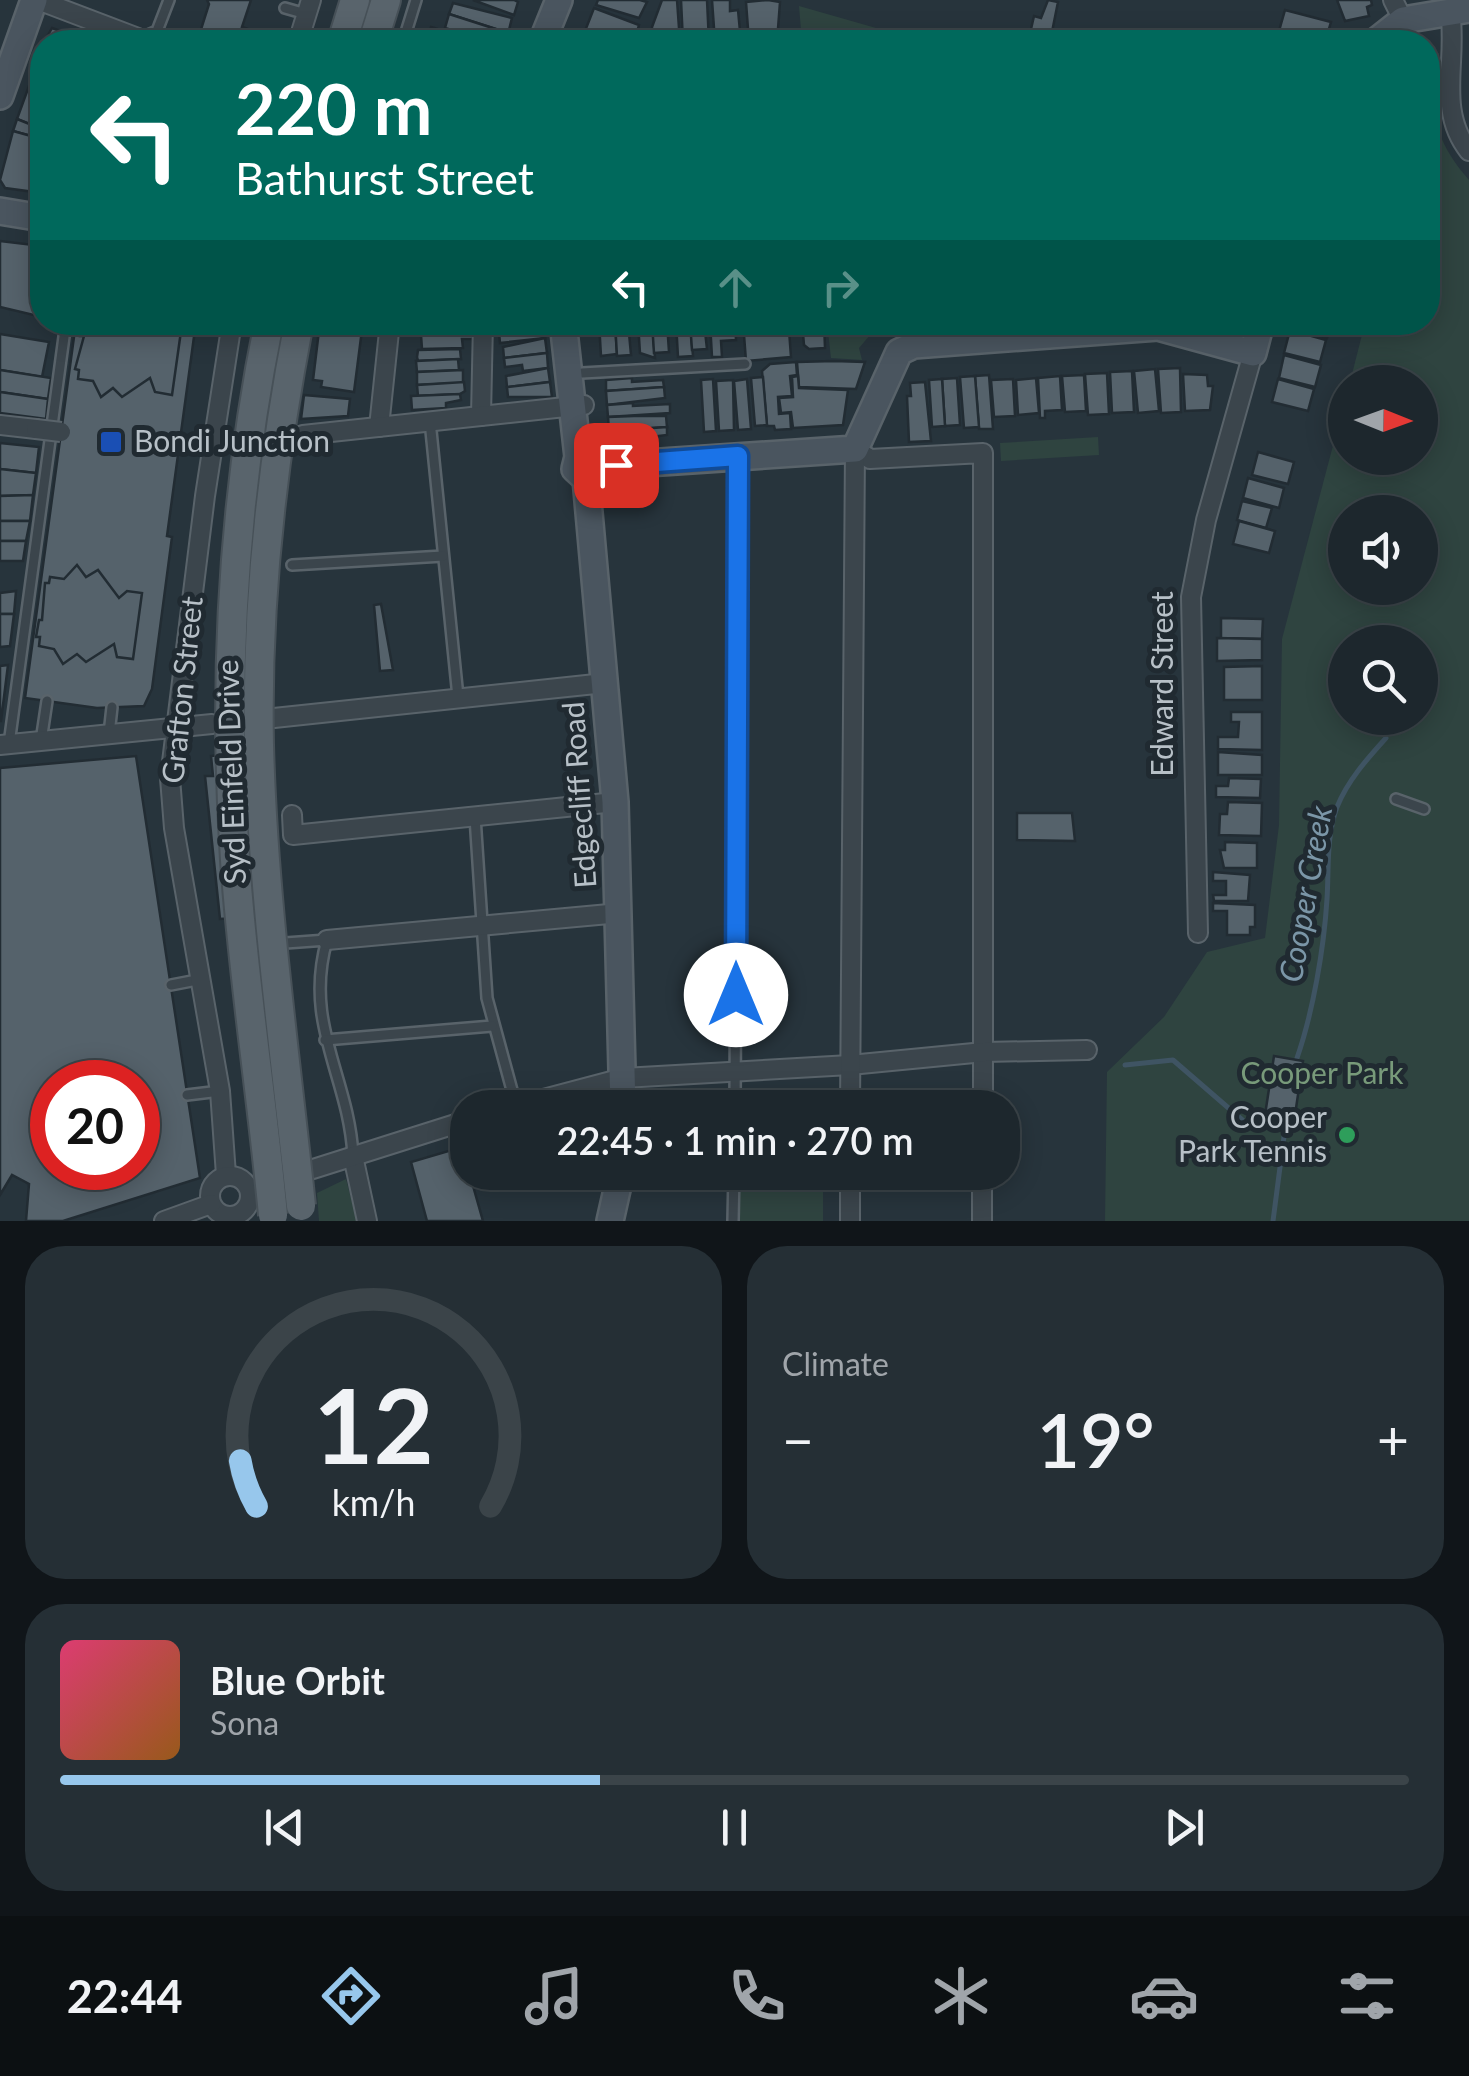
<!DOCTYPE html>
<html lang="en">
<head>
<meta charset="utf-8">
<style>
  body { margin:0; font-family:Lato,sans-serif; background:#252f35; color:#f1f3f6; height:100vh; display:flex; flex-direction:column; font-size:38px; white-space:nowrap }
  * { box-sizing:border-box; margin:0 }
  p { font-size:32px; color:#a0a5aa }
  .icon { flex:none; width:55px; height:55px; fill:none; stroke:currentColor; stroke-width:2; stroke-linecap:round; stroke-linejoin:round }
  .map { position:relative; height:1221px; overflow:hidden }
  .panel { display:flex; flex-direction:column; gap:25px; padding:25px; background:#101519; flex:1 }
  .panel>* { flex:none }
  .guide { position:absolute; left:30px; top:30px; width:1410px; height:305px; border-radius:40px; box-shadow:0 5px 25px #0003,0 0 0 2px #3b4449; background:#00695c; color:#fff; overflow:hidden }
  .needle { width:65px; rotate:91deg }
  .fabs { position:absolute; left:1328px; top:365px; display:grid; gap:20px }
  .fabs a { display:grid; place-items:center; width:110px; height:110px; border-radius:50%; background:#1d272d; box-shadow:0 5px 25px #0003,0 0 0 2px #3b4449; font-size:50px }
  .speed { position:absolute; left:30px; top:1060px; display:flex; gap:20px; font-size:50px; font-weight:700; text-align:center }
  .speed>* { display:grid; place-content:center; width:130px; height:130px; border-radius:50%; background:#1d272d; box-shadow:0 5px 25px #0003,0 0 0 2px #3b4449; line-height:1 }
  .speed .limit { border:15px solid #d22; background:#fff; color:#111 }
  .pin { position:absolute; display:grid; place-items:center; width:85px; height:85px; color:#fff; margin:-42px; border-radius:20px; box-shadow:0 5px 15px #0006 }
  .me { position:absolute; width:110px; margin:-55px; rotate:0deg; stroke-linejoin:round; filter:drop-shadow(0 0 8px #0008) }
  .turn { display:flex; align-items:center; gap:35px; height:210px; padding:0 40px; font-size:45px }
  .turn .icon { width:130px; height:130px; stroke-width:2.5 }
  .turn b { display:block; font-size:70px; line-height:85px }
  .lanes { display:flex; align-items:center; height:95px; padding:0 40px; background:#0003; justify-content:center; gap:50px; direction:ltr }
  .lanes .off { opacity:.35 }
  .big { font-size:75px; font-weight:600; line-height:1.1 }
  .panel .widget { flex:1; display:flex; flex-direction:column; justify-content:center; gap:15px; min-width:0; padding:0 35px; border-radius:40px; background:#252f35 }
  .panel .dial { align-items:center; gap:0 }
  .dial svg { height:260px; overflow:visible; fill:none; stroke:#3b4449; stroke-width:7; stroke-linecap:round; text-anchor:middle }
  .dial text { fill:#f1f3f6; stroke:none }
  .song { display:flex; align-items:center; gap:30px }
  .cover { width:120px; height:120px; border-radius:15px; background:linear-gradient(135deg,hsl(340 70% 55%),hsl(30 70% 35%)) }
  .played { height:10px; border-radius:5px; background:linear-gradient(90deg,#97c7ec 40%,#3b4449 40%) }
  .keys { display:flex; justify-content:space-around; direction:ltr }
  .heat { display:flex; justify-content:space-between; align-items:center; font-size:55px; direction:ltr }
  .panel .tiles { flex:1; display:grid; gap:25px; grid-template-columns:1fr 1fr }
  .widget:last-child { grid-column:span 2 }
  .trip { position:absolute; left:450px; top:1090px; width:570px; height:100px; border-radius:40px; background:#1d272d; box-shadow:0 5px 25px #0003,0 0 0 2px #3b4449; font-weight:600; line-height:100px; text-align:center }
  .tabs { display:flex; height:160px; justify-content:space-around; align-items:center; background:#0c1012; color:#a0a5aa }
  .tabs .icon { width:70px; height:70px }
  .tabs .current { color:#97c7ec }
  .tabs b { font-size:45px; color:#f1f3f6 }
  .map>svg:first-child { display:block }
</style>
</head>
<body>
<div class="map">
<svg width="1469" height="1221" viewBox="0 0 1469 1221">
  <rect width="100%" height="100%" fill="#27343c"/>
  <g fill="#2f4440" fill-rule="evenodd">
    <polygon points="799,6 925,42 802,42"/>
    <path d="M 1416,39 L 1428,41 L 1439,54 C 1432,110 1430,135 1469,180 L 1469,1221 L 1105,1221 L 1107,1072 L 1164,1017 L 1207,952 L 1265,938 L 1279,825 L 1282,639 L 1345,400 L 1345,458 L 1420,458 L 1420,382 L 1350,382 L 1365,323 L 1428,322 L 1428,42 L 1408,42 ZM 1345,512 L 1420,512 L 1420,588 L 1345,588 ZM 1345,642 L 1420,642 L 1420,718 L 1345,718 Z"/>
    <polygon points="827,323 828,322 913,323 910,328 876,328 859,348 862,360 831,358"/>
    <polygon points="1098,437 1099,455 1001,461 1000,443"/>
    <rect x="740" y="1173" width="83" height="48"/>
    <polygon points="346,1179 357,1221 319,1221 317,1193"/>
  </g>
  <g fill="none" stroke-linecap="round" stroke-linejoin="round">
    <g stroke="#3f5463" stroke-width="5">
      <path d="M 1297,1058 C 1313,1012 1324,948 1327,899 C 1329,868 1326,837 1337,807 C 1348,780 1367,759 1386,738"/>
      <polyline points="1125,1065 1173,1060 1247,1124 1285,1125"/>
      <polyline points="1273,1221 1286,1121"/>
    </g>
  </g>
  <g fill="#55626b" stroke="#222c33" stroke-width="2.5" fill-rule="evenodd">
    <polygon points="207,0 251,0 242,27 251,30 247,42 197,42 209,4"/>
    <polygon points="473,0 514,0 518,2 514,15"/>
    <polygon points="598,0 640,0 647,2 639,18 596,5"/>
    <polygon points="662,0 677,0 680,42 652,42 652,27"/>
    <polygon points="681,0 707,0 709,42 683,42"/>
    <polygon points="712,0 730,0 730,11 738,10 741,42 715,42"/>
    <polygon points="768,0 780,2 777,42 749,42 746,2"/>
    <polygon points="1048,0 1058,2 1050,42 1028,42 1034,16 1041,18"/>
    <polygon points="1337,0 1371,0 1372,5 1367,7 1369,16 1345,21"/>
    <polygon points="453,3 512,18 509,30 505,32 449,14"/>
    <polygon points="594,8 639,25 635,39 624,36 622,42 585,31"/>
    <polygon points="1285,10 1331,22 1325,42 1277,38"/>
    <polygon points="449,14 505,32 504,42 490,42 445,28"/>
    <polygon points="431,27 480,42 427,42"/>
    <polygon points="52,28 91,42 44,42"/>
    <polygon points="38,61 42,63 42,129 17,119"/>
    <polygon points="17,119 42,129 42,139 13,131"/>
    <polygon points="13,131 42,139 42,193 5,188 0,180"/>
    <polygon points="0,241 42,246 42,317 0,307"/>
    <polygon points="76,322 196,322 167,536 172,537 152,689 144,706 97,708 25,698"/>
    <polygon points="82,322 150,322 157,333 166,322 182,324 172,395 155,392 150,378 122,397 113,388 101,397 93,381 78,379 79,370 75,369 84,336 80,336"/>
    <polygon points="320,322 363,322 354,392 321,387 322,381 313,380"/>
    <polygon points="430,322 473,322 473,339 462,339 463,348 422,349 421,335 430,335"/>
    <polygon points="599,322 615,322 617,354 601,356"/>
    <polygon points="615,322 628,322 631,355 617,356"/>
    <polygon points="638,322 652,322 655,358 640,353"/>
    <polygon points="652,322 667,322 669,352 654,353"/>
    <polygon points="676,322 690,322 693,356 678,357"/>
    <polygon points="690,322 704,322 707,349 692,350"/>
    <polygon points="710,322 735,322 736,340 721,341 722,357 712,357"/>
    <polygon points="743,322 777,322 778,331 789,330 791,357 746,361"/>
    <polygon points="802,322 824,322 825,348 809,349 804,345"/>
    <polygon points="1293,322 1331,322 1327,338 1291,328"/>
    <polygon points="544,324 545,338 500,343 499,332"/>
    <polygon points="1290,330 1326,340 1320,362 1284,353"/>
    <polygon points="0,334 49,342 42,377 0,370"/>
    <polygon points="545,338 547,353 504,358 503,347"/>
    <polygon points="460,349 461,359 418,361 417,357 418,350"/>
    <polygon points="547,353 548,368 523,371 522,365 505,367 504,358"/>
    <polygon points="1284,355 1321,365 1315,387 1279,378"/>
    <polygon points="458,359 459,370 417,372 416,361"/>
    <polygon points="834,361 865,362 856,389 799,387 797,362"/>
    <polygon points="796,362 797,375 790,376 792,396 778,397 779,414 790,413 791,429 775,430 774,426 767,426 762,371 770,364"/>
    <polygon points="548,368 550,382 507,387 506,376"/>
    <polygon points="1180,368 1181,412 1161,413 1158,369"/>
    <polygon points="1155,369 1159,411 1138,413 1134,371"/>
    <polygon points="0,370 51,378 48,399 0,392"/>
    <polygon points="463,370 463,383 417,385 417,372"/>
    <polygon points="1132,371 1134,412 1112,413 1110,372"/>
    <polygon points="1107,373 1109,414 1088,415 1085,374"/>
    <polygon points="1183,374 1207,375 1208,386 1213,386 1210,410 1185,411"/>
    <polygon points="989,375 993,429 979,429 975,376"/>
    <polygon points="1084,375 1086,411 1065,412 1062,376"/>
    <polygon points="798,376 799,388 848,390 843,425 793,428 791,412 781,413 779,398 793,397 792,377"/>
    <polygon points="975,376 979,427 964,428 960,377"/>
    <polygon points="1060,376 1062,410 1045,411 1045,418 1040,418 1038,378"/>
    <polygon points="763,377 767,425 755,426 751,378"/>
    <polygon points="632,378 632,382 663,380 664,387 606,391 606,380"/>
    <polygon points="957,378 960,425 945,426 942,379"/>
    <polygon points="1036,378 1039,413 1018,415 1016,380"/>
    <polygon points="713,379 716,431 704,432 701,380"/>
    <polygon points="747,379 751,429 738,430 734,381"/>
    <polygon points="942,379 945,426 932,427 929,380"/>
    <polygon points="1013,379 1015,416 994,417 991,380"/>
    <polygon points="1278,379 1314,389 1308,411 1272,402"/>
    <polygon points="733,380 734,430 719,431 716,381"/>
    <polygon points="464,382 465,391 460,394 418,396 417,385"/>
    <polygon points="550,382 552,397 508,397 507,387"/>
    <polygon points="925,382 931,441 909,442 907,396 911,396 910,383"/>
    <polygon points="664,387 665,398 607,405 606,391"/>
    <polygon points="0,392 48,399 46,419 0,413"/>
    <polygon points="460,394 461,400 446,403 446,408 412,410 411,396"/>
    <polygon points="304,395 350,399 348,416 301,419"/>
    <polygon points="633,403 633,406 670,404 670,413 608,417 607,405"/>
    <polygon points="634,416 666,416 667,427 609,431 608,417"/>
    <polygon points="667,427 667,435 610,442 609,431"/>
    <polygon points="0,443 39,447 36,473 0,469"/>
    <polygon points="1258,452 1294,462 1288,484 1252,475"/>
    <polygon points="0,469 36,473 33,495 0,496"/>
    <polygon points="1248,478 1284,488 1279,508 1243,498"/>
    <polygon points="33,495 30,521 0,521 0,496"/>
    <polygon points="1242,501 1272,508 1266,528 1237,520"/>
    <polygon points="0,521 30,521 26,541 0,541"/>
    <polygon points="1239,521 1275,531 1269,553 1233,544"/>
    <polygon points="0,541 26,541 23,561 0,561"/>
    <polygon points="77,565 86,577 98,570 119,598 127,591 142,593 133,659 117,657 114,644 86,662 77,654 63,664 54,649 39,646 40,637 36,637 39,620 42,620 45,583 49,583 50,577 64,579"/>
    <polygon points="16,591 14,614 0,614 0,593"/>
    <polygon points="381,604 393,670 380,671 374,605"/>
    <polygon points="0,614 14,614 10,646 0,647"/>
    <polygon points="1221,618 1263,619 1262,639 1221,638"/>
    <polygon points="1217,638 1262,639 1262,660 1217,661"/>
    <polygon points="8,665 1,721 0,721 0,666"/>
    <polygon points="1262,666 1262,700 1224,700 1224,667"/>
    <polygon points="1231,712 1262,712 1262,750 1218,749 1218,737 1238,737 1239,722 1231,722"/>
    <polygon points="1218,752 1262,755 1262,775 1218,775"/>
    <polygon points="220,755 234,918 220,919 205,776 213,776 211,756"/>
    <path d="M 136,756 L 200,1178 L 63,1221 L 26,1221 L 29,1184 L 12,1175 L 0,1195 L 0,768 ZM 52,1082 L 138,1082 L 138,1168 L 52,1168 Z"/>
    <polygon points="1229,778 1261,779 1260,798 1216,797 1216,786 1228,786"/>
    <polygon points="1228,802 1262,803 1261,836 1219,835 1220,814 1227,814"/>
    <polygon points="1017,813 1072,813 1075,841 1017,840"/>
    <polygon points="1225,842 1257,843 1257,868 1224,868 1220,850 1225,850"/>
    <polygon points="1213,872 1250,875 1248,901 1214,901 1213,895 1226,895 1226,881 1213,881"/>
    <polygon points="1213,903 1255,905 1255,927 1250,927 1250,935 1227,935 1227,911 1213,911"/>
    <polygon points="1274,1056 1303,1061 1295,1115 1289,1114 1288,1118 1265,1115"/>
    <polygon points="462,1147 483,1221 427,1221 411,1162"/>
  </g>
  <g fill="none" stroke-linecap="round" stroke-linejoin="round">
    <polyline stroke="#3d4951" stroke-width="18" stroke-dasharray="18 9" stroke-linecap="butt" points="249,1189 307,1170"/>
    <defs>
      <g id="lane">
        <polyline points="285,8 306,14"/>
        <polyline points="137,40 157,31 169,0"/>
        <polyline points="403,42 416,0"/>
        <polyline points="582,373 745,364"/>
        <polyline points="430,421 458,697"/>
        <polyline points="292,565 443,556"/>
        <polyline points="109,734 112,707"/>
        <polyline points="41,741 47,701"/>
        <polyline points="9,744 66,322"/>
        <polyline points="1396,799 1424,809"/>
        <polyline points="475,817 487,998 516,1105"/>
        <path d="M 258,945 L 327,940 C 303,1024 349,1077 353,1156"/>
        <polyline points="171,985 202,979"/>
        <polyline points="325,1040 492,1026"/>
        <polyline points="187,1095 220,1091"/>
        <polyline points="735,1108 738,460"/>
        <polyline points="733,1221 734,1172"/>
      </g>
      <g id="street">
        <polyline points="38,0 138,38"/>
        <polyline points="1393,0 1403,20"/>
        <path d="M 1450,11 C 1458,59 1436,110 1469,151"/>
        <polyline points="298,42 311,0"/>
        <polyline points="481,416 483,322"/>
        <polyline points="0,425 36,429"/>
        <polyline points="379,427 390,322"/>
        <polyline points="303,435 584,405"/>
        <polyline points="855,449 870,459 983,453 983,1108"/>
        <polyline points="274,718 605,683"/>
        <polyline points="0,745 212,724"/>
        <polyline points="292,815 293,835 615,802"/>
        <polyline points="1198,933 1191,597 1206,520 1253,353"/>
        <polyline points="327,940 620,913"/>
        <polyline points="509,1108 623,1078 850,1065 984,1052 1087,1050"/>
        <polyline points="850,1108 855,449"/>
        <polyline points="353,1156 367,1221"/>
        <polyline points="313,1169 468,1120"/>
        <polyline points="226,1175 220,1091 174,828 170,778 205,496 232,322"/>
        <circle cx="230" cy="1196" r="20"/>
        <polyline points="164,1221 211,1204"/>
        <polyline points="850,1221 850,1172"/>
        <polyline points="982,1221 982,1172"/>
      </g>
      <g id="secondary">
        <polyline points="542,42 559,0"/>
        <polyline points="1375,42 1403,20 1469,9"/>
        <polyline points="0,96 34,0"/>
        <polyline points="0,211 42,218"/>
        <polyline points="563,322 578,457 575,469 586,479"/>
        <polyline points="602,466 855,449 899,352 914,345 1158,327 1253,353 1261,322"/>
        <polyline points="586,479 615,802 623,1108"/>
        <polyline points="610,1221 621,1172"/>
      </g>
      <g id="primary">
        <polyline points="342,42 355,0"/>
        <polyline points="373,42 386,0"/>
      </g>
    </defs>
    <use href="#lane" stroke="#59636a" stroke-width="14"/>
    <use href="#street" stroke="#59636a" stroke-width="22"/>
    <use href="#secondary" stroke="#59636a" stroke-width="30"/>
    <use href="#primary" stroke="#475158" stroke-width="32"/>
    <use href="#lane" stroke="#3b454c" stroke-width="9"/>
    <use href="#street" stroke="#3b454c" stroke-width="18"/>
    <use href="#secondary" stroke="#4a555f" stroke-width="25"/>
    <use href="#primary" stroke="#59646c" stroke-width="28"/>
    <defs>
      <polyline id="street-bridge" points="36,429 61,432"/>
      <g id="primary-bridge">
        <path d="M 269,322 C 233,499 223,680 235,860 C 243,978 262,1096 273,1215"/>
        <path d="M 299,322 C 272,461 256,604 259,745 C 263,899 285,1052 301,1206"/>
      </g>
    </defs>
    <use href="#street-bridge" stroke="#59636a" stroke-width="22" stroke-linecap="butt"/>
    <use href="#primary-bridge" stroke="#475158" stroke-width="32" stroke-linecap="butt"/>
    <use href="#street-bridge" stroke="#3b454c" stroke-width="18"/>
    <use href="#primary-bridge" stroke="#59646c" stroke-width="28"/>
  </g>
  <g fill="none" stroke-linecap="round" stroke-linejoin="round">
    <defs>
      <polyline id="route" points="616,465 738,456 736,995"/>
    </defs>
    <use href="#route" stroke="#114b97" stroke-width="25"/>
    <use href="#route" stroke="#1a73e8" stroke-width="18"/>
  </g>
  <rect fill="#1a4fb4" stroke="#202a31" stroke-width="4" x="99" y="430" width="24" height="24" rx="5"/>
  <circle fill="#2e9e5b" stroke="#202a31" stroke-width="4" cx="1347" cy="1135" r="10"/>
  <g text-anchor="middle" stroke-width="10" stroke-linejoin="round" paint-order="stroke">
    <g font-size="30" fill="#b7c0c7" stroke="#202a31" text-anchor="start">
      <text x="134" y="452">Bondi Junction</text>
      <text x="1327" y="1128" text-anchor="end">Cooper<tspan x="1327" dy="34">Park Tennis</tspan></text>
    </g>
    <g font-size="30" fill="#b7c0c7" stroke="#202a31">
      <text transform="translate(1163 684) rotate(-90)" y="10">Edward Street</text>
      <text transform="translate(183 690) rotate(-84)" y="10">Grafton Street</text>
      <text transform="translate(232 772) rotate(-92)" y="10">Syd Einfeld Drive</text>
      <text transform="translate(580 795) rotate(-94)" y="10">Edgecliff Road</text>
    </g>
    <g font-size="30" fill="#789a7a" stroke="#202a31">
      <text x="1322" y="1084">Cooper Park</text>
    </g>
    <g font-size="32" font-style="italic" fill="#7b96a7" stroke="#202a31">
      <text transform="translate(1306 894) rotate(-80)" y="11">Cooper Creek</text>
    </g>
  </g>
</svg>
<div class="fabs">
<a><svg class="needle" viewBox="-14 -14 28 28"><path d="M0-13l5 13h-10z" fill="#e53935"/><path d="M0 13l5-13h-10z" fill="#a0a5aa"/></svg></a>
<a><svg class="icon" aria-label="sound" viewBox="0 0 24 24"><path d="M4 9h4l5-4v14l-5-4H4zM17 9q2 3 0 6"/></svg></a>
<a><svg class="icon" aria-label="search" viewBox="0 0 24 24"><circle cx="10" cy="10" r="6"/><path d="M15 15l6 6"/></svg></a>
</div>
<div class="speed"><div class="limit">20</div></div>
<div class="pin" style="left:616px;top:465px;background:#d93025"><svg class="icon" aria-label="arrive" viewBox="0 0 24 24"><path d="M6 21V4h12l-3 4 3 4H6"/></svg></div>
<svg class="me" style="left:736px;top:995px" viewBox="-20 -20 40 40"><circle r="19" fill="#fff"/><path d="M0-13L10 11 0 6-10 11z" fill="#1a73e8"/></svg>
<div class="trip">22:45 · 1 min · 270 m</div>
<div class="guide">
<div class="turn"><svg class="icon" aria-label="left" viewBox="0 0 24 24"><path d="M17 20v-9H6M10 6l-5 5 5 5"/></svg><div><b>220 m</b>Bathurst Street</div></div>
<div class="lanes"><svg class="icon" aria-label="left" viewBox="0 0 24 24"><path d="M17 20v-9H6M10 6l-5 5 5 5"/></svg><svg class="icon off" aria-label="ahead" viewBox="0 0 24 24"><path d="M12 20V5M6 11l6-6 6 6"/></svg><svg class="icon off" aria-label="right" viewBox="0 0 24 24"><path d="M7 20v-9h11M14 6l5 5-5 5"/></svg></div>
</div>
</div>
<section class="panel">
<div class="tiles">
<div class="widget dial"><svg viewBox="0 0 100 80">
<path d="M14 69A42 42 0 1 1 86 69"/>
<path d="M14 69A42 42 0 0 1 9 55" stroke="#97c7ec"/>
<text x="50" y="56" font-size="32" font-weight="700">12</text>
<text x="50" y="72" font-size="11">km/h</text>
</svg></div>
<div class="widget"><p>Climate</p>
<div class="heat"><a>−</a><b class="big">19°</b><a>+</a></div>
</div>
<div class="widget">
<div class="song"><i class="cover"></i><div><b>Blue Orbit</b><p>Sona</p></div></div>
<div class="played"></div>
<div class="keys"><svg class="icon" aria-label="previous" viewBox="0 0 24 24"><path d="M18 5L8 12l10 7zM5 5v14"/></svg><svg class="icon" aria-label="pause" viewBox="0 0 24 24"><path d="M8 5v14M16 5v14"/></svg><svg class="icon" aria-label="next" viewBox="0 0 24 24"><path d="M6 5l10 7-10 7zM19 5v14"/></svg></div>
</div>
</div>
</section>
<nav class="tabs">
<b>22:44</b>
<svg class="icon current" aria-label="directions" viewBox="0 0 24 24"><path d="M12 3l9 9-9 9-9-9zM9 14v-3h6M13 9l2 2-2 2"/></svg>
<svg class="icon" aria-label="music" viewBox="0 0 24 24"><path d="M9 18V5l10-2v13"/><circle cx="6" cy="18" r="3"/><circle cx="16" cy="16" r="3"/></svg>
<svg class="icon" aria-label="phone" viewBox="0 0 24 24"><path d="M5 4h4l2 5-3 2q2 4 5 5l2-3 5 2v4C11 20 4 13 5 4z"/></svg>
<svg class="icon" aria-label="climate" viewBox="0 0 24 24"><path d="M12 3v18M4 7l16 10M4 17L20 7"/></svg>
<svg class="icon" aria-label="car" viewBox="0 0 24 24"><path d="M5 17H2v-5l4-1 3-4h7l3 4 3 1v5h-3M9 17h6M6 11h13"/><circle cx="7" cy="17" r="2"/><circle cx="17" cy="17" r="2"/></svg>
<svg class="icon" aria-label="filters" viewBox="0 0 24 24"><path d="M4 7h16M4 17h16"/><circle cx="9" cy="7" r="2"/><circle cx="15" cy="17" r="2"/></svg>
</nav>
</body>
</html>
